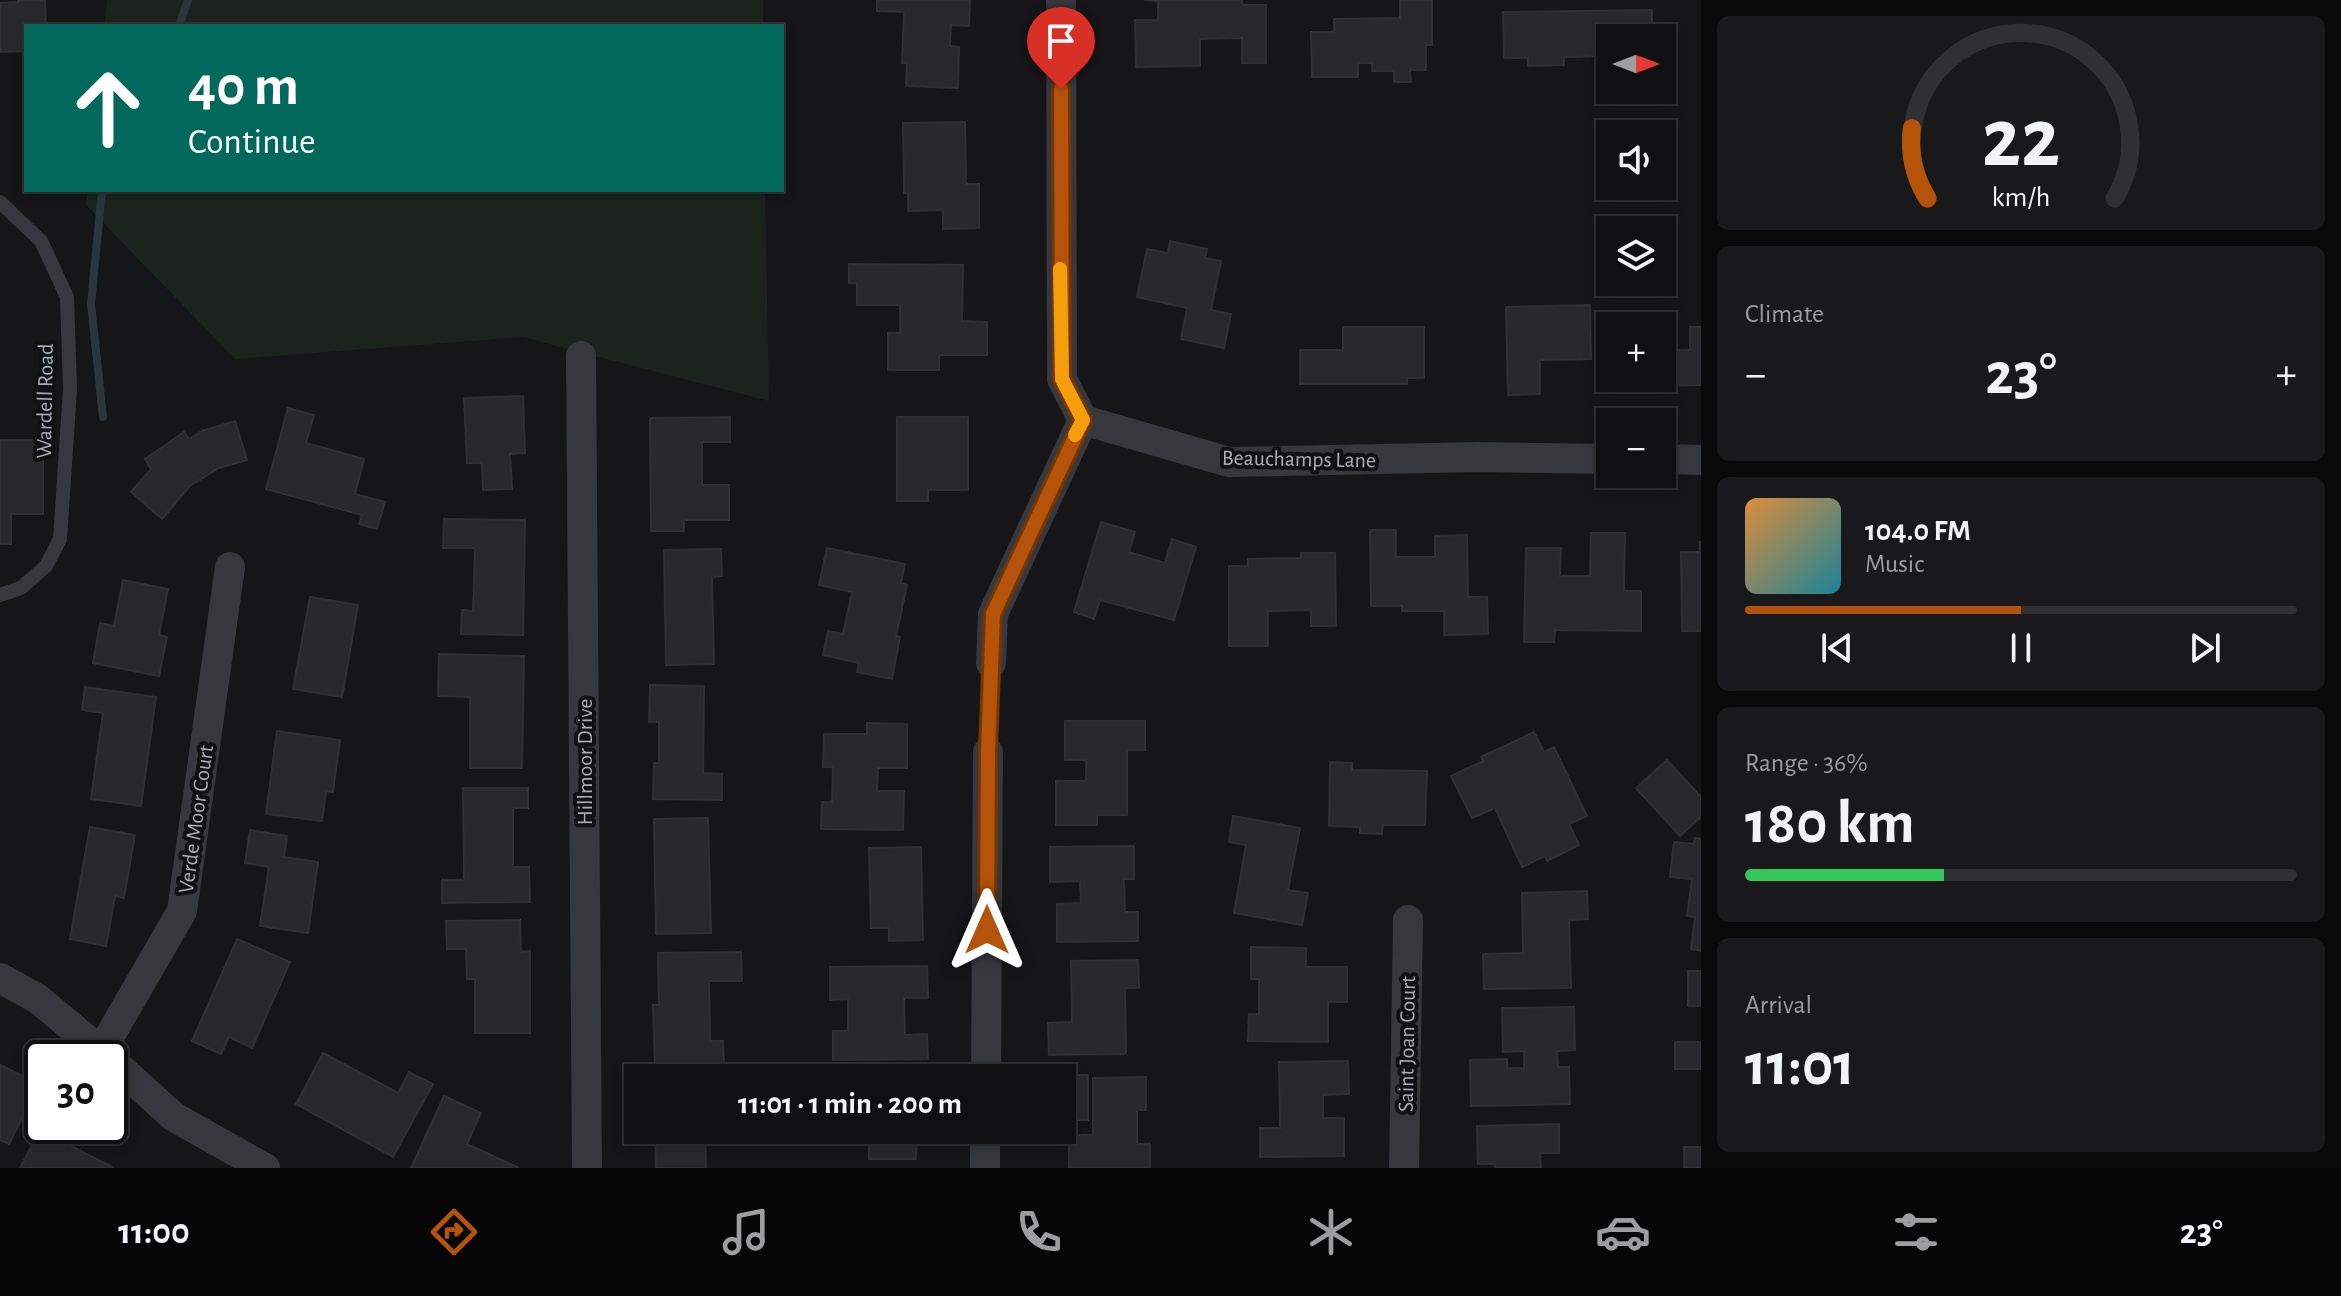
<!DOCTYPE html>
<html lang="en">
<head>
<meta charset="utf-8">
<style>
  body { margin:0; font-family:"Alegreya Sans",sans-serif; background:#19191b; color:#f1f3f6; height:100vh; display:flex; flex-direction:column; font-size:30px; white-space:nowrap }
  * { box-sizing:border-box; margin:0 }
  p { font-size:26px; color:#9c9d9f }
  .icon { flex:none; width:44px; height:44px; fill:none; stroke:currentColor; stroke-width:2; stroke-linecap:round; stroke-linejoin:round }
  .map { position:relative; flex:1; overflow:hidden }
  .drawer { display:flex; flex-direction:column; gap:16px; padding:16px; background:#09090a; width:640px }
  .drawer>* { flex:none }
  .hud { position:absolute; left:24px; top:24px; width:760px; height:168px; border-radius:0px; box-shadow:0 4px 12px #0003,0 0 0 2px #303032; background:#00695c; color:#fff; overflow:hidden }
  .needle { width:52px; rotate:90deg }
  .fabs { position:absolute; left:1596px; top:24px; display:grid; gap:16px }
  .fabs a { display:grid; place-items:center; width:80px; height:80px; border-radius:0px; background:#101012; box-shadow:0 4px 12px #0003,0 0 0 2px #303032; font-size:40px }
  .speed { position:absolute; left:24px; top:1040px; display:flex; gap:16px; font-size:40px; font-weight:700; text-align:center }
  .speed>* { display:grid; place-content:center; width:104px; height:104px; border-radius:50%; background:#101012; box-shadow:0 4px 12px #0003,0 0 0 2px #303032; line-height:1 }
  .speed .limit { border:4px solid #111; border-radius:12px; background:#fff; color:#111 }
  .pin { position:absolute; display:grid; place-items:center; width:68px; height:68px; color:#fff; margin:-82px -34px; border-radius:50% 50% 50% 0; rotate:-45deg; box-shadow:0 0 8px #0007 }
  .pin .icon { rotate:45deg }
  .me { position:absolute; width:88px; margin:-44px; rotate:0deg; stroke-linejoin:round; filter:drop-shadow(0 0 6px #0008) }
  .turn { display:flex; align-items:center; gap:28px; height:168px; padding:0 32px; font-size:36px }
  .turn .icon { width:104px; height:104px; stroke-width:2.5 }
  .turn b { display:block; font-size:56px; line-height:68px }
  .big { font-size:60px; font-weight:700; line-height:1.1 }
  .drawer .tile { flex:1; display:flex; flex-direction:column; justify-content:center; gap:12px; min-width:0; padding:0 28px; border-radius:12px; background:#19191b }
  .drawer .dial { align-items:center; gap:0 }
  .dial svg { height:208px; overflow:visible; fill:none; stroke:#303032; stroke-width:7; stroke-linecap:round; text-anchor:middle }
  .dial text { fill:#f1f3f6; stroke:none }
  .song { display:flex; align-items:center; gap:24px }
  .cover { width:96px; height:96px; border-radius:12px; background:linear-gradient(135deg,hsl(30 70% 55%),hsl(190 70% 35%)) }
  .played { height:8px; border-radius:4px; background:linear-gradient(90deg,#b45309 50%,#303032 50%) }
  .keys { display:flex; justify-content:space-around; direction:ltr }
  .heat { display:flex; justify-content:space-between; align-items:center; font-size:44px; direction:ltr }
  .charge { height:12px; border-radius:6px; background:linear-gradient(90deg,#34c759 36%,#303032 0) }
  .trip { position:absolute; left:624px; top:1064px; width:452px; height:80px; border-radius:0px; background:#101012; box-shadow:0 4px 12px #0003,0 0 0 2px #303032; font-weight:700; line-height:80px; text-align:center }
  .tab-bar { display:flex; height:128px; justify-content:space-around; align-items:center; background:#060607; color:#9c9d9f }
  .tab-bar .icon { width:56px; height:56px }
  .tab-bar .on { color:#b45309 }
  .tab-bar b { font-size:36px; color:#f1f3f6 }
  main { display:flex; flex:1; min-height:0 }
  .map>svg:first-child { display:block }
</style>
</head>
<body>
<main>
<div class="map">
<svg width="1701" height="1168" viewBox="0 0 1701 1168">
  <rect width="100%" height="100%" fill="#161618"/>
  <g fill="#1c231d">
    <polygon points="107,0 763,0 763,26 104,26"/>
    <polygon points="88,190 765,190 769,401 522,337 235,359 86,205"/>
  </g>
  <g fill="none" stroke-linecap="round" stroke-linejoin="round">
    <g stroke="#2c353c" stroke-width="8">
      <polyline points="179,26 188,0"/>
      <polyline points="102,190 91,304 103,417"/>
    </g>
  </g>
  <g fill="#29292c" stroke="#303034" stroke-width="2">
    <polygon points="18,0 45,0 46,26 26,26 26,51 0,52 0,3 18,2"/>
    <polygon points="877,0 970,0 969,26 951,25 950,46 959,47 958,88 906,86 907,63 902,63 904,12 877,11"/>
    <polygon points="1242,0 1242,5 1266,5 1266,63 1242,63 1242,38 1200,39 1200,66 1136,67 1135,20 1158,20 1158,1 1144,0"/>
    <polygon points="1400,0 1432,0 1432,45 1426,45 1426,70 1410,70 1411,82 1394,82 1394,71 1372,71 1372,63 1358,63 1358,77 1312,77 1311,32 1334,32 1334,19 1400,18"/>
    <polygon points="1652,10 1652,38 1610,38 1610,56 1564,57 1564,65 1528,66 1528,58 1504,58 1503,12"/>
    <polygon points="965,122 966,184 979,184 979,228 943,229 943,210 908,211 908,193 904,193 903,123"/>
    <polygon points="1170,241 1207,249 1205,258 1221,261 1211,310 1231,314 1224,348 1181,339 1187,308 1137,297 1147,249 1168,253"/>
    <polygon points="849,264 963,265 962,321 987,322 987,355 939,355 939,370 888,370 888,333 900,333 900,305 857,305 857,283 849,283"/>
    <polygon points="1590,305 1591,359 1540,360 1540,394 1508,395 1506,307"/>
    <polygon points="1343,327 1424,327 1424,378 1407,378 1407,384 1300,384 1300,350 1343,350"/>
    <polygon points="1690,327 1701,327 1701,385 1651,386 1651,378 1662,378 1662,350 1690,350"/>
    <polygon points="523,396 525,453 510,454 512,489 483,490 482,463 467,463 464,398"/>
    <polygon points="288,408 314,415 306,443 364,459 355,494 385,502 377,529 359,524 362,515 266,489"/>
    <polygon points="730,417 730,442 702,442 702,485 729,485 729,520 684,520 684,531 651,531 650,418"/>
    <polygon points="897,417 968,417 968,490 928,490 928,501 897,501"/>
    <polygon points="235,421 247,460 219,468 190,486 162,519 131,492 151,469 145,459 184,432 189,439 202,431"/>
    <polygon points="0,440 43,440 43,514 11,514 11,544 0,544"/>
    <polygon points="444,519 525,520 523,635 461,634 462,610 473,611 475,548 443,548"/>
    <polygon points="1101,522 1135,532 1129,552 1165,563 1172,539 1196,547 1174,620 1100,600 1094,619 1074,612"/>
    <polygon points="1370,530 1396,530 1396,557 1435,557 1435,536 1467,535 1468,597 1487,597 1488,634 1444,635 1444,611 1402,611 1402,606 1371,606"/>
    <polygon points="1591,533 1625,533 1624,591 1641,591 1641,631 1555,630 1554,642 1524,642 1526,548 1561,548 1560,576 1590,576"/>
    <polygon points="1700,541 1701,631 1682,631 1681,552 1700,552"/>
    <polygon points="827,548 905,564 901,583 907,585 896,636 900,637 892,679 857,672 859,663 823,655 828,631 843,634 852,592 819,585"/>
    <polygon points="721,549 722,576 712,577 714,664 666,665 664,550"/>
    <polygon points="1301,553 1335,553 1336,626 1311,626 1311,610 1268,611 1268,646 1229,646 1229,566 1248,566 1248,559 1301,558"/>
    <polygon points="123,580 168,589 159,635 167,637 159,676 93,663 100,623 114,626"/>
    <polygon points="310,597 358,605 342,697 293,689"/>
    <polygon points="439,654 524,656 522,768 470,768 470,697 438,696"/>
    <polygon points="650,685 704,686 703,773 722,774 722,800 653,799 654,763 659,763 659,722 649,722"/>
    <polygon points="85,687 156,697 141,806 91,799 103,713 82,710"/>
    <polygon points="1065,721 1145,721 1145,750 1127,750 1127,815 1097,815 1097,825 1056,825 1056,781 1086,781 1086,760 1065,760"/>
    <polygon points="867,723 907,724 907,768 878,768 877,791 904,791 903,830 821,829 822,802 832,802 833,767 823,767 824,734 867,734"/>
    <polygon points="277,731 340,740 333,792 326,791 322,821 266,814"/>
    <polygon points="1534,732 1544,752 1554,747 1587,816 1569,824 1579,845 1547,861 1545,856 1522,867 1495,808 1472,818 1451,776 1483,761 1481,757"/>
    <polygon points="1667,760 1701,797 1701,817 1680,836 1636,788"/>
    <polygon points="1330,762 1352,763 1352,770 1427,771 1425,825 1383,825 1382,834 1360,833 1360,827 1329,826"/>
    <polygon points="463,788 528,788 528,808 513,808 513,867 529,867 530,902 442,903 442,880 464,880"/>
    <polygon points="1233,816 1300,828 1288,890 1308,893 1302,925 1234,913 1246,845 1229,842"/>
    <polygon points="708,818 711,933 656,934 654,819"/>
    <polygon points="90,827 135,835 124,898 115,896 106,946 70,939"/>
    <polygon points="250,830 287,836 284,857 318,862 308,933 260,926 269,867 245,863"/>
    <polygon points="1695,838 1701,839 1701,951 1691,949 1695,917 1687,916 1692,879 1670,877 1674,842 1694,844"/>
    <polygon points="1134,846 1134,879 1124,879 1125,912 1138,912 1138,941 1057,942 1057,904 1081,903 1080,881 1050,882 1050,847"/>
    <polygon points="921,847 923,940 889,941 889,928 871,928 869,848"/>
    <polygon points="1587,891 1588,919 1569,920 1571,988 1484,989 1483,954 1523,953 1522,893"/>
    <polygon points="520,920 521,952 530,951 530,1033 475,1033 475,979 467,979 466,949 447,949 446,921"/>
    <polygon points="237,939 290,962 252,1048 229,1037 221,1054 192,1041"/>
    <polygon points="1251,947 1306,948 1306,967 1347,967 1347,1002 1328,1002 1328,1042 1248,1041 1249,1014 1259,1014 1259,979 1251,979"/>
    <polygon points="741,952 742,981 709,981 710,1041 723,1041 724,1067 655,1068 653,1005 659,1005 658,953"/>
    <polygon points="1138,960 1139,988 1125,988 1126,1054 1049,1055 1048,1023 1072,1022 1071,961"/>
    <polygon points="927,966 928,998 904,998 905,1035 927,1034 928,1059 833,1060 833,1031 848,1031 848,999 830,1000 830,967"/>
    <rect x="1688" y="971" width="13" height="35"/>
    <polygon points="1574,1007 1575,1050 1557,1051 1558,1067 1569,1067 1570,1104 1471,1106 1470,1060 1507,1059 1507,1068 1524,1068 1524,1051 1503,1052 1502,1008"/>
    <rect x="1675" y="1042" width="26" height="27"/>
    <polygon points="323,1053 398,1093 409,1072 433,1084 393,1157 296,1104"/>
    <polygon points="1348,1061 1349,1094 1323,1095 1323,1118 1344,1118 1344,1156 1260,1157 1260,1128 1280,1128 1279,1062"/>
    <polygon points="0,1065 39,1084 9,1144 0,1140"/>
    <polygon points="1049,1075 1088,1075 1088,1120 1062,1120 1062,1078 1049,1078"/>
    <polygon points="1146,1077 1146,1110 1137,1110 1137,1144 1150,1144 1150,1168 1069,1168 1069,1135 1093,1135 1093,1078"/>
    <polygon points="444,1096 481,1113 467,1144 519,1168 411,1168"/>
    <polygon points="1559,1124 1559,1153 1540,1153 1541,1168 1495,1168 1495,1164 1478,1164 1477,1126"/>
    <polygon points="42,1126 79,1126 69,1145 114,1168 20,1168"/>
    <polygon points="655,1130 705,1130 706,1168 656,1168"/>
    <polygon points="869,1130 917,1130 916,1159 869,1159"/>
    <rect x="1684" y="1147" width="17" height="21"/>
  </g>
  <g fill="none" stroke-linecap="round" stroke-linejoin="round">
    <g stroke="#37383d" stroke-width="14">
      <polyline points="0,202 41,241 67,297 70,389 60,539 46,566 21,588 0,595"/>
      <polyline points="988,752 991,663"/>
    </g>
    <g stroke="#37383d" stroke-width="30">
      <polyline points="1061,0 1062,379 1083,420 1229,462 1478,457 1610,459"/>
      <polyline points="581,356 587,1168"/>
      <polyline points="1662,459 1701,460"/>
      <polyline points="991,663 993,614 1083,420"/>
      <polyline points="0,978 38,999 109,1058"/>
      <polyline points="101,1051 182,911 230,567"/>
      <polyline points="110,1059 174,1117 265,1168"/>
      <polyline points="986,1078 988,752"/>
      <polyline points="985,1168 985,1130"/>
      <polyline points="1404,1168 1408,920"/>
    </g>
  </g>
  <g fill="none" stroke-linecap="round" stroke-linejoin="round">
    <defs>
      <polyline id="route" points="987,930 988,752 993,614 1083,420 1062,379 1061,89"/>
    </defs>
    <use href="#route" stroke="#753606" stroke-width="20"/>
    <use href="#route" stroke="#b45309" stroke-width="14"/>
    <polyline stroke="#f59e0b" stroke-width="14" points="1060,269 1062,379 1083,420 1075,435"/>
  </g>
  <g text-anchor="middle" stroke-width="8" stroke-linejoin="round" paint-order="stroke">
    <g font-size="22" fill="#a8adb8" stroke="#111113">
      <text transform="translate(44 401) rotate(-89)" y="8">Wardell Road</text>
      <text transform="translate(1299 458) rotate(1)" y="8">Beauchamps Lane</text>
      <text transform="translate(584 762) rotate(-90)" y="8">Hillmoor Drive</text>
      <text transform="translate(195 819) rotate(-82)" y="8">Verde Moor Court</text>
      <text transform="translate(1406 1044) rotate(-89)" y="8">Saint Joan Court</text>
    </g>
  </g>
</svg>
<div class="fabs">
<a><svg class="needle" viewBox="-14 -14 28 28"><path d="M0-13l5 13h-10z" fill="#e53935"/><path d="M0 13l5-13h-10z" fill="#9c9d9f"/></svg></a>
<a><svg class="icon" aria-label="sound" viewBox="0 0 24 24"><path d="M4 9h4l5-4v14l-5-4H4zM17 9q2 3 0 6"/></svg></a>
<a><svg class="icon" aria-label="layers" viewBox="0 0 24 24"><path d="M12 4l9 5-9 5-9-5zM3 14l9 5 9-5"/></svg></a>
<a>+</a>
<a>−</a>
</div>
<div class="speed"><div class="limit">30</div></div>
<div class="pin" style="left:1061px;top:89px;background:#d93025"><svg class="icon" aria-label="arrive" viewBox="0 0 24 24"><path d="M6 21V4h12l-3 4 3 4H6"/></svg></div>
<svg class="me" style="left:987px;top:930px" viewBox="-20 -20 40 40"><path d="M0-17L14 15 0 8-14 15z" fill="#b45309" stroke="#fff" stroke-width="4"/></svg>
<div class="trip">11:01 · 1 min · 200 m</div>
<div class="hud">
<div class="turn"><svg class="icon" aria-label="ahead" viewBox="0 0 24 24"><path d="M12 20V5M6 11l6-6 6 6"/></svg><div><b>40 m</b>Continue</div></div>
</div>
</div>
<section class="drawer">
<div class="tile dial"><svg viewBox="0 0 100 80">
<path d="M14 69A42 42 0 1 1 86 69"/>
<path d="M14 69A42 42 0 0 1 8 42" stroke="#b45309"/>
<text x="50" y="56" font-size="32" font-weight="700">22</text>
<text x="50" y="72" font-size="11">km/h</text>
</svg></div>
<div class="tile"><p>Climate</p>
<div class="heat"><a>−</a><b class="big">23°</b><a>+</a></div>
</div>
<div class="tile">
<div class="song"><i class="cover"></i><div><b>104.0 FM</b><p>Music</p></div></div>
<div class="played"></div>
<div class="keys"><svg class="icon" aria-label="previous" viewBox="0 0 24 24"><path d="M18 5L8 12l10 7zM5 5v14"/></svg><svg class="icon" aria-label="pause" viewBox="0 0 24 24"><path d="M8 5v14M16 5v14"/></svg><svg class="icon" aria-label="next" viewBox="0 0 24 24"><path d="M6 5l10 7-10 7zM19 5v14"/></svg></div>
</div>
<div class="tile"><p>Range · 36%</p><b class="big">180 km</b><div class="charge"></div></div>
<div class="tile"><p>Arrival</p><b class="big">11:01</b></div>
</section>
</main>
<nav class="tab-bar">
<b>11:00</b>
<svg class="icon on" aria-label="directions" viewBox="0 0 24 24"><path d="M12 3l9 9-9 9-9-9zM9 14v-3h6M13 9l2 2-2 2"/></svg>
<svg class="icon" aria-label="music" viewBox="0 0 24 24"><path d="M9 18V5l10-2v13"/><circle cx="6" cy="18" r="3"/><circle cx="16" cy="16" r="3"/></svg>
<svg class="icon" aria-label="phone" viewBox="0 0 24 24"><path d="M5 4h4l2 5-3 2q2 4 5 5l2-3 5 2v4C11 20 4 13 5 4z"/></svg>
<svg class="icon" aria-label="climate" viewBox="0 0 24 24"><path d="M12 3v18M4 7l16 10M4 17L20 7"/></svg>
<svg class="icon" aria-label="car" viewBox="0 0 24 24"><path d="M5 17H2v-5l4-1 3-4h7l3 4 3 1v5h-3M9 17h6M6 11h13"/><circle cx="7" cy="17" r="2"/><circle cx="17" cy="17" r="2"/></svg>
<svg class="icon" aria-label="filters" viewBox="0 0 24 24"><path d="M4 7h16M4 17h16"/><circle cx="9" cy="7" r="2"/><circle cx="15" cy="17" r="2"/></svg>
<b>23°</b>
</nav>
</body>
</html>
